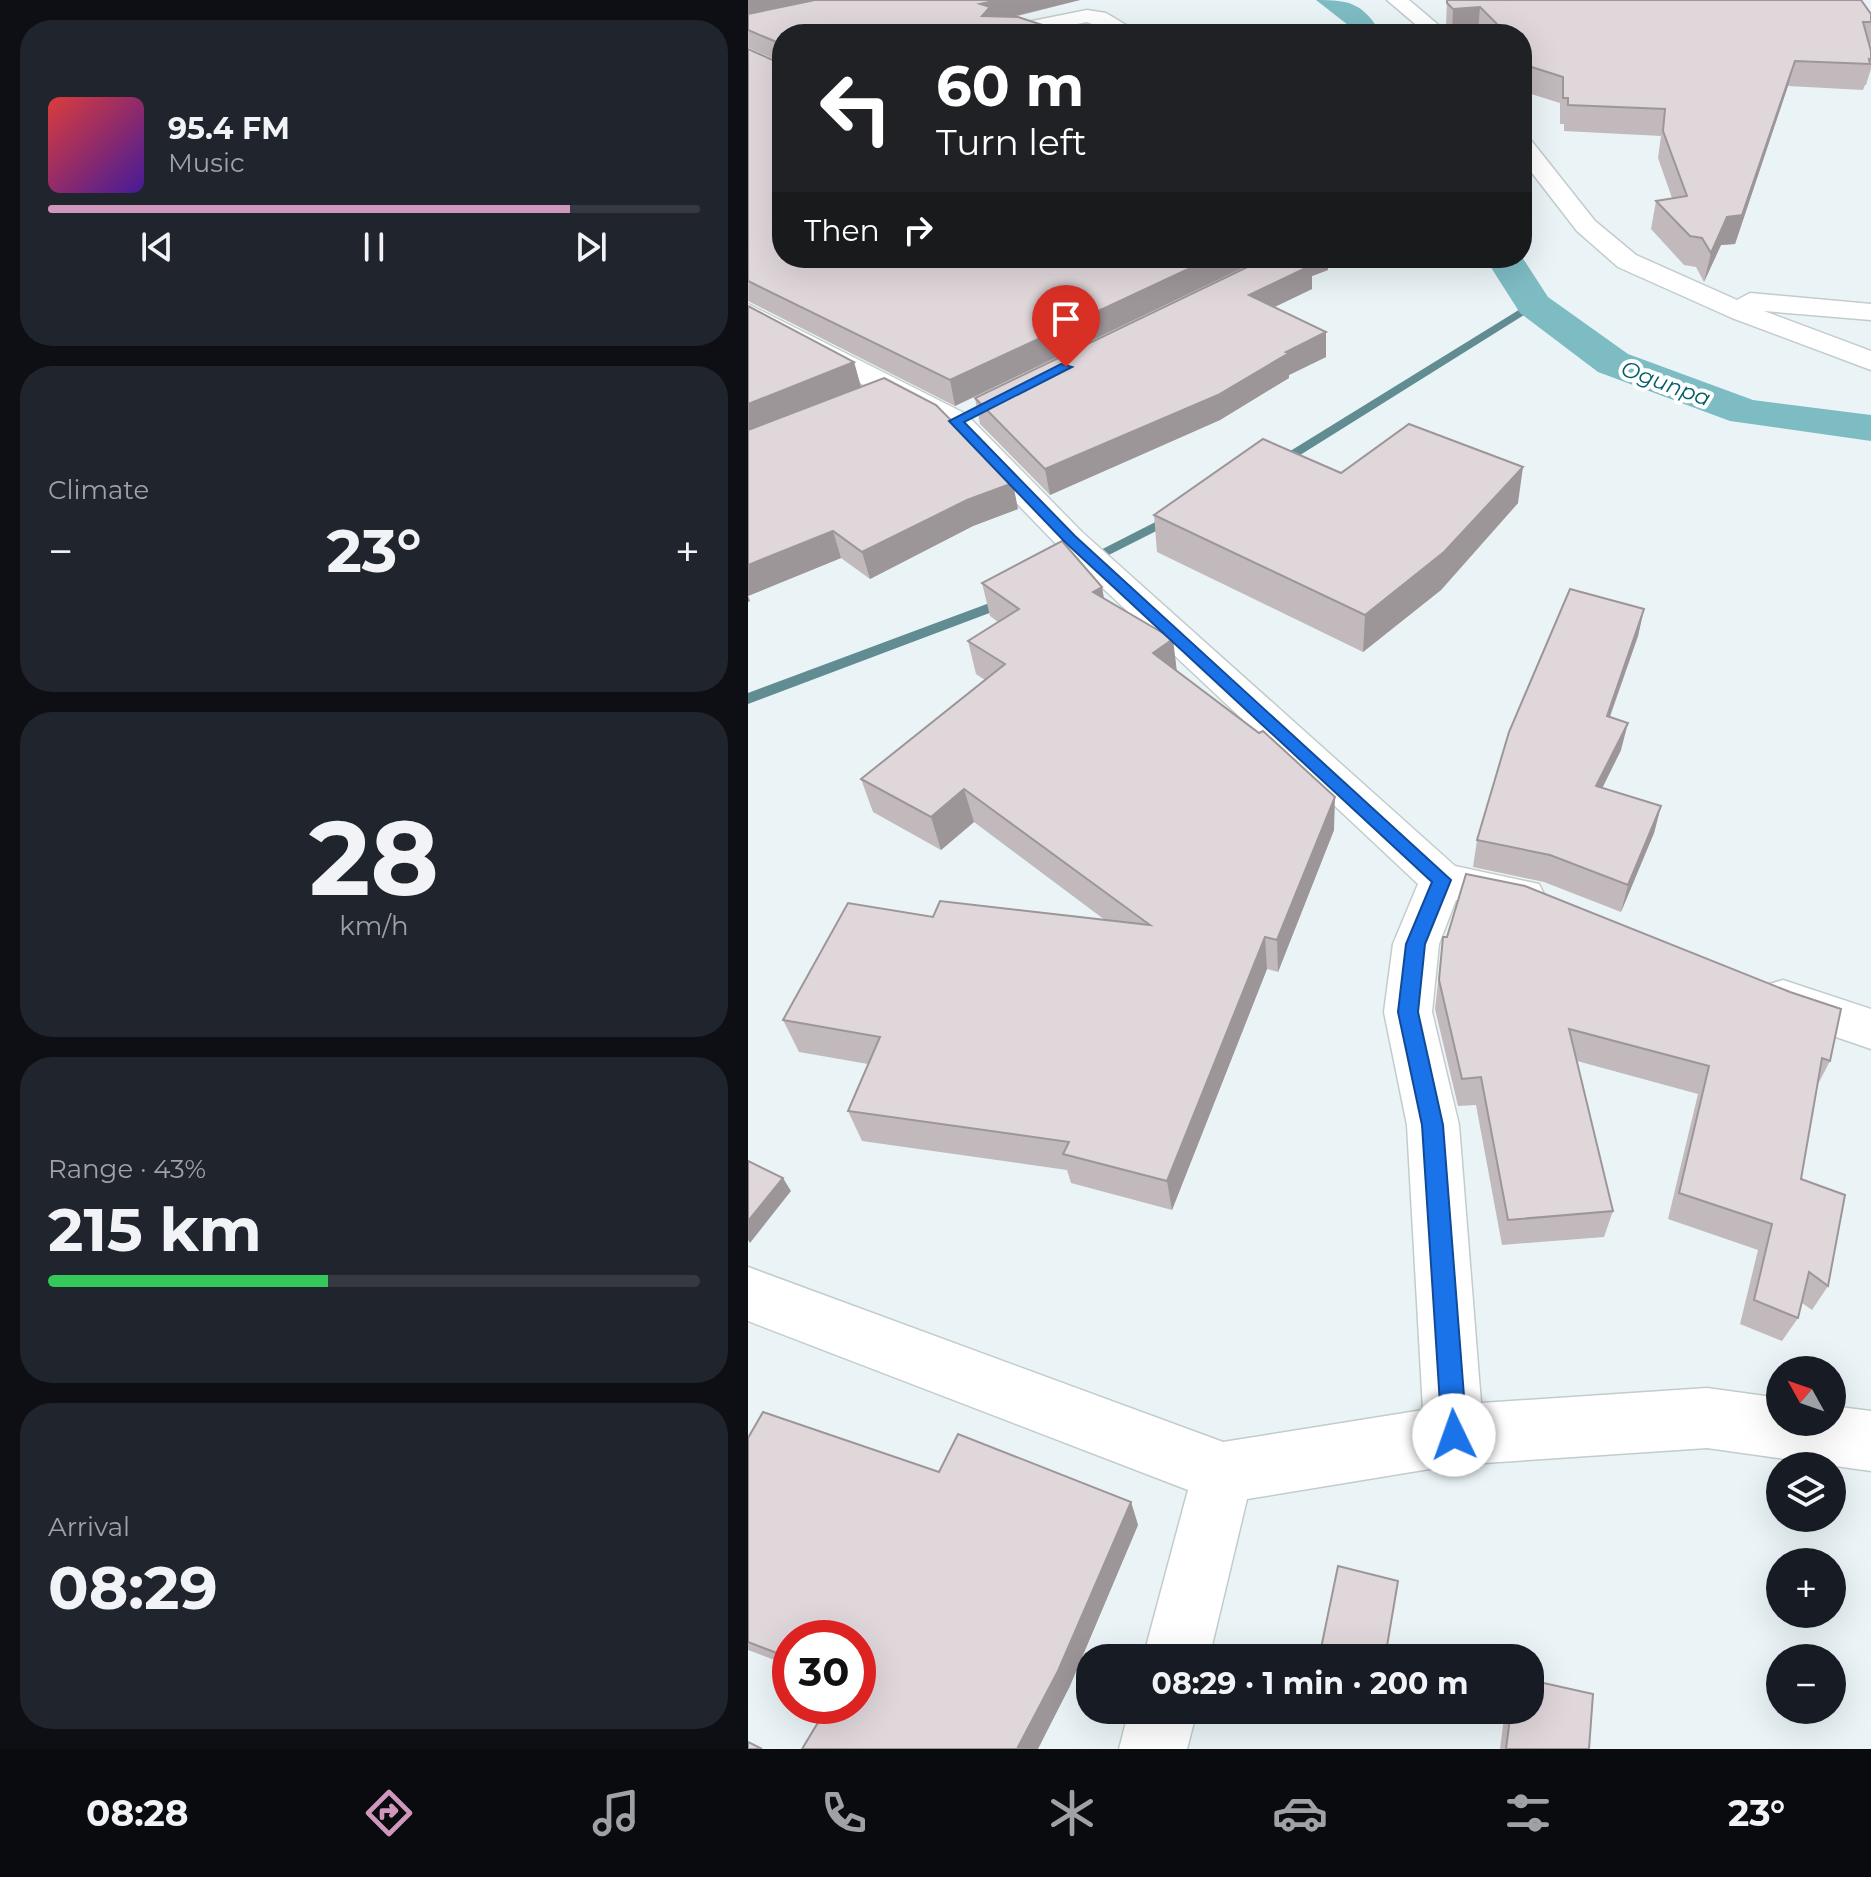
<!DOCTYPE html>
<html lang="en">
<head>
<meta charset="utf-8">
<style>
  body { margin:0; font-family:Montserrat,sans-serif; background:#20242c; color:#f1f3f6; height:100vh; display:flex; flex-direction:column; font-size:30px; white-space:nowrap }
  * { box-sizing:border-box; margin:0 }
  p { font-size:26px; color:#9ea1a6 }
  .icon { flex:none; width:44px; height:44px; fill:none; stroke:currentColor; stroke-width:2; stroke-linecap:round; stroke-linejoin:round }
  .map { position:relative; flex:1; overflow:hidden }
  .details { display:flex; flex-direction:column; gap:20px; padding:20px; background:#0d0f14; width:748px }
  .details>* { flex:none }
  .banner { position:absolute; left:24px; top:24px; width:760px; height:244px; border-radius:32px; box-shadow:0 8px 32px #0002; background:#202124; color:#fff; overflow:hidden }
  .needle { width:52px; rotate:310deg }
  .controls { position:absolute; left:1018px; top:1356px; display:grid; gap:16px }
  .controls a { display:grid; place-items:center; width:80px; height:80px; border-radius:50%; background:#171b24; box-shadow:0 8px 32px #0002; font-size:40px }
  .speed { position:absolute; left:24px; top:1620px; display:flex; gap:16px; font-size:40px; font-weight:700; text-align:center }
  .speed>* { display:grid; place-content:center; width:104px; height:104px; border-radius:50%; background:#171b24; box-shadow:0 8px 32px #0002; line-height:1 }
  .speed .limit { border:12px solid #d22; background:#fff; color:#111 }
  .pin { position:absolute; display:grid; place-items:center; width:68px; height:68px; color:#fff; margin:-82px -34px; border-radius:50% 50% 50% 0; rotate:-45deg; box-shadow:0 0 8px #0007 }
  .pin .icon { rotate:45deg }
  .me { position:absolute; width:88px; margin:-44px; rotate:357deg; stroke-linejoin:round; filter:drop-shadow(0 0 6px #0008) }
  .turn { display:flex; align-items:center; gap:28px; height:168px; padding:0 32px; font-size:36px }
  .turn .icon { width:104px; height:104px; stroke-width:2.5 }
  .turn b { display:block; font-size:56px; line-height:68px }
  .then { display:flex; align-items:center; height:76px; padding:0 32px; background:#0003; gap:16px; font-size:30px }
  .big { font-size:60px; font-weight:700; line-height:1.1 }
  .details .card { flex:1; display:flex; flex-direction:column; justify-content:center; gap:12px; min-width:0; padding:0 28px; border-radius:32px; background:#20242c }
  .details .dial { align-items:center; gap:0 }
  .dial b { font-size:104px; line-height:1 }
  .song { display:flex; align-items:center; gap:24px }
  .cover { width:96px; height:96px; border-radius:12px; background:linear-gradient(135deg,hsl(0 70% 55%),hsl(260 70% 35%)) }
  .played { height:8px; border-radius:4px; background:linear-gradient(90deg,#d097bc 80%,#363941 80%) }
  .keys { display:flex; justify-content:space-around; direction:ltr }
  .heat { display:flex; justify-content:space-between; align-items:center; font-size:44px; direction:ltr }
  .charge { height:12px; border-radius:6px; background:linear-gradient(90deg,#34c759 43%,#363941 0) }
  .trip { position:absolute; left:328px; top:1644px; width:468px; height:80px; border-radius:32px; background:#171b24; box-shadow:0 8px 32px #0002; font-weight:700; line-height:80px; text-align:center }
  .menu { display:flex; height:128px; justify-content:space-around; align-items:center; background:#090b0e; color:#9ea1a6 }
  .menu .icon { width:56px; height:56px }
  .menu .active { color:#d097bc }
  .menu b { font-size:36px; color:#f1f3f6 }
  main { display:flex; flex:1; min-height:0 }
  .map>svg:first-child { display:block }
</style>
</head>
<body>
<main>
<section class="details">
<div class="card">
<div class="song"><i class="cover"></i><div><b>95.4 FM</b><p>Music</p></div></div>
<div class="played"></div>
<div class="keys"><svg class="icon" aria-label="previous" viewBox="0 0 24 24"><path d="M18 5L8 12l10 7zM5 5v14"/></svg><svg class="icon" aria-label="pause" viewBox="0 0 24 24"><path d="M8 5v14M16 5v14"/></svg><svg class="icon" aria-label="next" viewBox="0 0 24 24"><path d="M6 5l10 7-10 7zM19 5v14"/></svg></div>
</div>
<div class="card"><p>Climate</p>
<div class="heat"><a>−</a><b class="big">23°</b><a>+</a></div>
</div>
<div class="card dial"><b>28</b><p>km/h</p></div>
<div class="card"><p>Range · 43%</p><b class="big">215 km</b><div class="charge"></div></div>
<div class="card"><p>Arrival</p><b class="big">08:29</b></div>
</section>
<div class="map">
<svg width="1123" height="1749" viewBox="0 0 1123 1749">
  <rect width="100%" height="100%" fill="#eaf4f6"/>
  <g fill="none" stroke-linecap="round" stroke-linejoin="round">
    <g fill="#608c92" fill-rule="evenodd">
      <polygon points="782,303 792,305 533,467 523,467 521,464"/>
      <polygon points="427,512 434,516 432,519 341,565 331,565 329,562"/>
      <polygon points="263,595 270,600 268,603 0,704 0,693"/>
    </g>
    <g fill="#7ebcc4" fill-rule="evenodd">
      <path d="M 568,0 C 603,0 614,3 634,34 L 606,34 L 600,25 Z"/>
      <polygon points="774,257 800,297 880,354 1005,400 1123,415 1123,441 982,421 850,372 772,313 737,258"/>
    </g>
    <defs>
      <g id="minor">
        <polygon points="639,0 661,0 701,34 679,34"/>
        <polygon points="339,10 358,13 393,34 368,34 339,22 280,34 240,34 250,28"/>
        <polygon points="774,137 782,139 847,221 888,255 989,300 1002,293 1123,304 1123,320 1016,311 1123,351 1123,370 984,318 870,267 829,231 774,160"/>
        <polygon points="0,304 218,414 334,532 707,866 791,884 797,896 791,908 775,913 708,900 691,944 684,1012 711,1125 733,1403 959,1388 1032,1398 1032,1422 1084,1422 1084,1406 1123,1411 1123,1471 959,1448 706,1465 499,1499 461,1658 395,1658 440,1490 0,1321 0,1267 475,1442 675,1410 659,1125 636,1012 645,944 670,884 310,546 196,428 0,323"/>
        <polygon points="1035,980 1123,1009 1123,1049 1018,1013 1011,999 1018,985"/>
        <polygon points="381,1710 449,1710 439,1749 371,1749"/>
      </g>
    </defs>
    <use href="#minor" stroke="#c2cccd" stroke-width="3"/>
    <use href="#minor" fill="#fff" fill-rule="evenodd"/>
  </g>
  <g fill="#c1b9bc">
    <polygon points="0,0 332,0 266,17 34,258 580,258 580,270 564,276 564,289 526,307 578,357 541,375 541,378 472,420 302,495 232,424 227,398 510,262 509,261 207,406 0,301 0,49 27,61 28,60 1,48 0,49"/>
    <polygon points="699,0 1123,14 1123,43 1122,47 1123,69 1118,85 1117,85 1115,90 1040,86 987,244 973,245 956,282 948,267 936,265 903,229 908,201 924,198 910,158 913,136 816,131 816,124 812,124 812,103 774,91 774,34 733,34 730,31 704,33 698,27"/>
    <polygon points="0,306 106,362 113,387 270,509 225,526 122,579 93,558 0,596 2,601 0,602"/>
    <polygon points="593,473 770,503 693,590 615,652 409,552 406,515"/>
    <polygon points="234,583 354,587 356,598 586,830 530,972 519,969 424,1210 323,1183 319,1170 114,1141 100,1111 120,1064 51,1052 35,1020 185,917 357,920 226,822 193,850 125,812 113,779 237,680 228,674 220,641 250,622 242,616"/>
    <polygon points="896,609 890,636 862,717 873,750 854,788 913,806 906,833 873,912 796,882 725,867 729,840"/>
    <polygon points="695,937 1082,1061 1069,1086 1053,1179 1080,1286 1064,1310 1054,1303 1050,1318 1034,1341 992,1324 1010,1250 920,1219 950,1094 829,1061 865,1211 856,1237 754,1245 728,1105 710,1106 687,1009"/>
    <polygon points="0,1438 191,1472 383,1502 390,1525 321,1688 110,1706 110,1638 42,1638 42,1666 0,1650"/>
    <polygon points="572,1710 628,1710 626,1724"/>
    <polygon points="757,1710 782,1710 841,1749 752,1749"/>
  </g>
  <g fill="#9d9699">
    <polygon points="0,0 81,0 0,17"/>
    <polygon points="250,0 332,0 235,24 232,4"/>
    <polygon points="732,7 730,31 704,33 705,9"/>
    <polygon points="1047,61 1040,86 987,244 973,245 956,282 963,253"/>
    <polygon points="464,258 509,258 509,261 207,406 202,380"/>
    <polygon points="549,258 580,258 580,270 564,276 564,289 502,319 501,295"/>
    <polygon points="578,332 578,357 541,375 541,378 472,420 302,495 297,469"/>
    <polygon points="106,362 113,387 0,433 0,404"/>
    <polygon points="775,467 770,503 693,590 615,652 617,615"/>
    <polygon points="265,483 270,509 225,526 122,579 114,552 219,500"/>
    <polygon points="85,531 93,558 0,596 2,601 0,602 0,565"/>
    <polygon points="354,587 359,620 345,592"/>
    <polygon points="896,609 890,636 852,744 859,716"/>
    <polygon points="425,639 429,672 405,653"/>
    <polygon points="880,723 873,750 842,813 848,786"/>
    <polygon points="216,789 226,822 193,850 183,817"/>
    <polygon points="587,797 586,830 530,972 529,940"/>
    <polygon points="913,806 906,833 873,912 880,885"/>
    <polygon points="517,937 519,969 424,1210 419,1181"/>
    <polygon points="35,1178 43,1191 2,1243 0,1240 0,1221"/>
    <polygon points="383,1502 390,1525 321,1688 290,1749 269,1749"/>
  </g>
  <g fill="#e0d7db" stroke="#9d9699" stroke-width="2">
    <polygon points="67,0 250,0 232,4 242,7 234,16 270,17 322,34 34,34 34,258 464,258 202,380 0,281 0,49 27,61 31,58 31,43 0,30 0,14"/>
    <polygon points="699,0 1113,0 1123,14 1123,22 1115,22 1123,51 1123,60 1121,59 1122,64 1047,61 994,215 979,217 963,253 954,238 942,236 908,201 939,196 915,131 917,109 820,105 820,98 815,98 815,77 774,64 774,34 759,34 732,7 705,9 699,3"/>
    <polygon points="518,258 550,258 564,265 501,295 578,332 538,352 541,353 470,395 297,469 227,398"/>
    <polygon points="0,306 106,362 0,404"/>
    <polygon points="136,378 188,405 265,483 219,500 114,552 85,531 0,565 0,430"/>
    <polygon points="661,424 775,467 696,552 617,615 406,515 515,439 593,473"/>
    <polygon points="314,541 354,587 345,592 425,639 405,653 511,733 515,731 587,797 529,940 517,937 419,1181 315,1154 321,1142 100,1111 132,1037 35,1020 100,903 185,917 192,901 402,925 216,789 183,817 113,779 257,664 220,641 271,609 234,583"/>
    <polygon points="822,589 896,609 859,716 880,723 848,786 913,806 880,885 802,855 729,840 761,732"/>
    <polygon points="718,874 777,886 1042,992 1093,1009 1082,1061 1074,1058 1053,1179 1097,1195 1080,1286 1061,1272 1050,1318 1006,1300 1024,1224 931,1193 961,1066 821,1029 865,1211 760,1220 733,1077 714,1079 691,980 695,937 699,937"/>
    <polygon points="0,1161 35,1178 0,1221"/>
    <polygon points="15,1412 191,1472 210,1434 383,1502 310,1671 269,1749 54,1749 80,1706 110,1706 110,1638 42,1638 42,1658 0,1642 0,1438"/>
    <polygon points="590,1566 650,1581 637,1658 571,1658"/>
    <polygon points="782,1680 845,1694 841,1749 758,1749 763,1710 782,1710"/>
    <polygon points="598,1710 628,1710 627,1717"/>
    <polygon points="0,1742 14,1749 0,1749"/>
  </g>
  <polygon fill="#1a73e8" stroke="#114b97" stroke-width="2" points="313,364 324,367 216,422 327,536 703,880 677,944 670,1012 695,1125 719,1435 715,1444 706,1448 697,1444 694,1435 674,1125 650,1012 658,944 684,882 317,542 201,421"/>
  <g text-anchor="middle" stroke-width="8" stroke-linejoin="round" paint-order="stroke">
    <g font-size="22" font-style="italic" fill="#015e68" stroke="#fff">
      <text transform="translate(918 383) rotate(20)" y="8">Ogunpa</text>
    </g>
  </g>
</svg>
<div class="controls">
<a><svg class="needle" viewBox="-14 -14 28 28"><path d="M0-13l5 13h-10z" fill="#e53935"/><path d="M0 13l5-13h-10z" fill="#9ea1a6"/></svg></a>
<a><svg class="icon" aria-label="layers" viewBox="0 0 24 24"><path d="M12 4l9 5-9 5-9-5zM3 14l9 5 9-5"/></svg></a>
<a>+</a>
<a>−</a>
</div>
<div class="speed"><div class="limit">30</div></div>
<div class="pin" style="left:318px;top:367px;background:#d93025"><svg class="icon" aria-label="arrive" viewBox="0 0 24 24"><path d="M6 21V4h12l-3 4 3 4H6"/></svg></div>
<svg class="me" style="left:706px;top:1435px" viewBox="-20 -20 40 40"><circle r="19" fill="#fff"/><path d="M0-13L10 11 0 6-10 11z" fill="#1a73e8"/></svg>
<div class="trip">08:29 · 1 min · 200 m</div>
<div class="banner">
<div class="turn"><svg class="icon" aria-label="left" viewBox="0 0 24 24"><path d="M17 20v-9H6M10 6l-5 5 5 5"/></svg><div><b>60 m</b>Turn left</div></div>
<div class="then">Then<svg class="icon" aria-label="right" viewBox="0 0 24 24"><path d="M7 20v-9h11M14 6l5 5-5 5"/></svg></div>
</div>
</div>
</main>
<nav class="menu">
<b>08:28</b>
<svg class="icon active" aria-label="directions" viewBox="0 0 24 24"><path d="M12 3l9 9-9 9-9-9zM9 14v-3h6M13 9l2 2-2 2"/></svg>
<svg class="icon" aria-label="music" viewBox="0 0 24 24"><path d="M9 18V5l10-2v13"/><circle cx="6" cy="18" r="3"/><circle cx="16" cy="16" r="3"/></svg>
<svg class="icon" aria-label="phone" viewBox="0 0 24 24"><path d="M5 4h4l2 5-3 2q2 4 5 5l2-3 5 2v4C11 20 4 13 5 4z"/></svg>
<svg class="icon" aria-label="climate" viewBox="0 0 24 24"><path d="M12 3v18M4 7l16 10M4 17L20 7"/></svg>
<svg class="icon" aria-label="car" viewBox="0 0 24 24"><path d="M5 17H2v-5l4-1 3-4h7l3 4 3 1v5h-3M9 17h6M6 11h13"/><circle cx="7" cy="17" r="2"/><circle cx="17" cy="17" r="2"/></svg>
<svg class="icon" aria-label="filters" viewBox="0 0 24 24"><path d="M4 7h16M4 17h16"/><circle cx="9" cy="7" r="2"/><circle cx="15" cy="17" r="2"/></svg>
<b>23°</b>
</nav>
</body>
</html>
